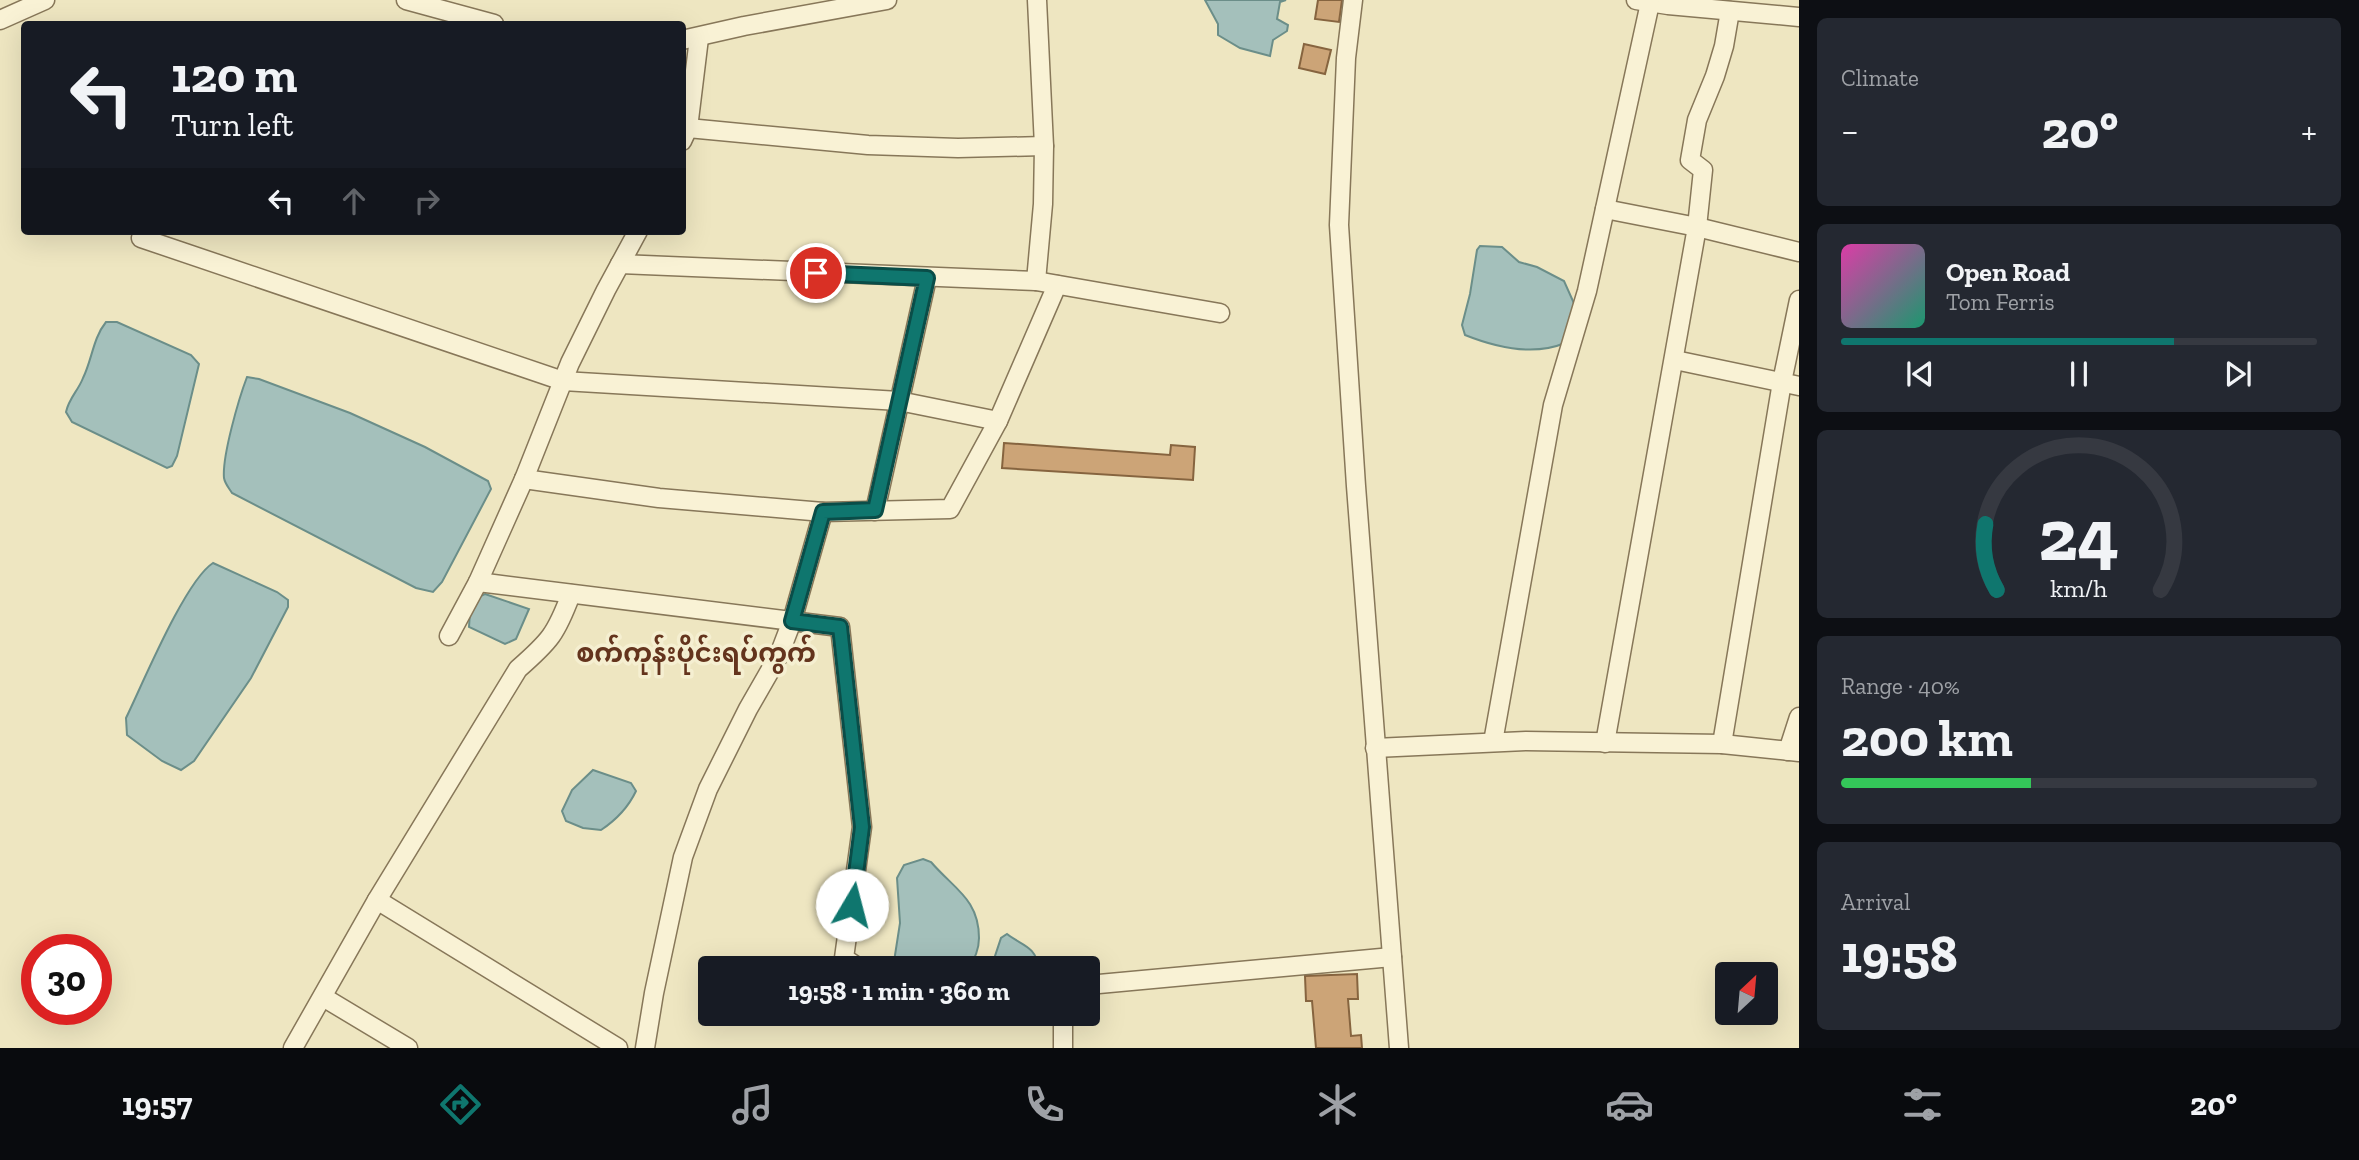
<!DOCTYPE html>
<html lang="en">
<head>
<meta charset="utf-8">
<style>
  body { margin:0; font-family:"Zilla Slab","Noto Sans Myanmar",serif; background:#242831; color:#f1f3f6; height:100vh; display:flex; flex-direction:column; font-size:26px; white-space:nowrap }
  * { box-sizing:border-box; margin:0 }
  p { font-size:23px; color:#9ea1a6 }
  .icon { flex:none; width:38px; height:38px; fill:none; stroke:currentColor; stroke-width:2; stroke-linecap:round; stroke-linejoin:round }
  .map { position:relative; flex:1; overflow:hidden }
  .drawer { display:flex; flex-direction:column; gap:18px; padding:18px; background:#0d0f14; width:560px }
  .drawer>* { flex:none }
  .guide { position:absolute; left:21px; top:21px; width:665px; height:214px; border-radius:7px; box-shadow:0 7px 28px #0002; background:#171b24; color:#f1f3f6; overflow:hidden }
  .needle { width:46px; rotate:26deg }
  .fabs { position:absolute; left:1715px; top:962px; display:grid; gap:14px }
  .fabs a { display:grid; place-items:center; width:63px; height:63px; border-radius:7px; background:#171b24; box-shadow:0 7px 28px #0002; font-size:35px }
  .speed { position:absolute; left:21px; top:934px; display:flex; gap:14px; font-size:35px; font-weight:700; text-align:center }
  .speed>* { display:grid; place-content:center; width:91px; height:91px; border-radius:50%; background:#171b24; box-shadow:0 7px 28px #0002; line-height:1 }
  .speed .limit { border:10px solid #d22; background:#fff; color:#111 }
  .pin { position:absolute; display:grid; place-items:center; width:60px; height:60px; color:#fff; margin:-30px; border:4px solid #fff; border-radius:50%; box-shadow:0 2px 7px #0007 }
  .me { position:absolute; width:77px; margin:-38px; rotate:8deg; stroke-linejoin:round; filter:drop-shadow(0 0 5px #0008) }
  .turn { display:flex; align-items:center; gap:24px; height:147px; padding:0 35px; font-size:32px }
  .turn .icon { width:91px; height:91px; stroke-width:2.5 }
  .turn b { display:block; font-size:49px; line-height:60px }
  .lanes { display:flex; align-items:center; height:66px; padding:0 35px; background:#0003; justify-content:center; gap:35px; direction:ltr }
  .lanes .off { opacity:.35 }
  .big { font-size:52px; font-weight:800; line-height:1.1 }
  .drawer .tile { flex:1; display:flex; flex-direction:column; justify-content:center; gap:10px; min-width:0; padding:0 24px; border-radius:10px; background:#242831 }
  .drawer .dial { align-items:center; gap:0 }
  .dial svg { height:182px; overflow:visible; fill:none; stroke:#363941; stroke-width:7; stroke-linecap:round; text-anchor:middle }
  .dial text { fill:#f1f3f6; stroke:none }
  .song { display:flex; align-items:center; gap:21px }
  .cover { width:84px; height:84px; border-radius:10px; background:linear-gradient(135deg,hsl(320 70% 55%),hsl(160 70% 35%)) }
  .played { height:7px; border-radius:4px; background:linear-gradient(90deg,#0f766e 70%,#363941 70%) }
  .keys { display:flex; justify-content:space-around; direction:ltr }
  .heat { display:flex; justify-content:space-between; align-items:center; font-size:38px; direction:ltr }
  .charge { height:10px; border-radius:5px; background:linear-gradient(90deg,#34c759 40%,#363941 0) }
  .trip { position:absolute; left:698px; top:956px; width:402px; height:70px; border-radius:7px; background:#171b24; box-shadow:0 7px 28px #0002; font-weight:800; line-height:70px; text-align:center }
  .tab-bar { display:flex; height:112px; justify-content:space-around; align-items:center; background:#090b0e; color:#9ea1a6 }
  .tab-bar .icon { width:49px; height:49px }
  .tab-bar .selected { color:#0f766e }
  .tab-bar b { font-size:32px; color:#f1f3f6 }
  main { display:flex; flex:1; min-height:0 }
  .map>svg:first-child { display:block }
</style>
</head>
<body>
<main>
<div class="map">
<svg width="1799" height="1048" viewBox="0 0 1799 1048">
  <rect width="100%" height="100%" fill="#eee6c1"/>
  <g fill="#a4c0bb" stroke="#6b8e89" stroke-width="2">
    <polygon points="1205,0 1286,0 1280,2 1277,19 1288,25 1287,31 1273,40 1270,56 1240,48 1218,35 1218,24"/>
    <path d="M 1480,246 L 1502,247 L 1519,262 L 1537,267 L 1564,281 L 1577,310 L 1565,343 C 1534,356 1495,347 1465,335 L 1462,325 L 1470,294 L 1477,250 Z"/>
    <path d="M 106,322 L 117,322 L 191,355 L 199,364 L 177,456 L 172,466 L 167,468 L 72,422 L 66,412 C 69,398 78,391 83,378 C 92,360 93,338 106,322 Z"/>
    <path d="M 247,377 L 259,379 L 350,413 L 425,447 L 488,481 L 491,489 L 442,582 L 433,592 L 416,588 L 232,493 C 229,488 225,484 224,478 C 222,456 239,398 247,377 Z"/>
    <path d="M 213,563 L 277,592 L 288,600 L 288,607 L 251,678 L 194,761 L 181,770 L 162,761 L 127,735 L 126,718 C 143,683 185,581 213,563 Z"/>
    <polygon points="485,594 529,609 516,639 505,644 469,627 470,612 476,598"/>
    <path d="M 593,770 L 631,783 L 636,791 C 628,808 616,820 601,830 L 583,828 L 566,821 L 562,811 L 572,790 Z"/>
    <path d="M 923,859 L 931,862 C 954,889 979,899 979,938 C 979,948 975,960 968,968 L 893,968 L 900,923 L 897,878 L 904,865 Z"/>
    <path d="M 1007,934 C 1022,946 1035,945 1039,968 L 991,968 L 1001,938 Z"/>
  </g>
  <g fill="#cca477" stroke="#86643f" stroke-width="2">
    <polygon points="1318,0 1342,0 1339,22 1315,19"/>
    <polygon points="1304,44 1331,50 1325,74 1299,68"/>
    <polygon points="1004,443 1170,455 1171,445 1195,447 1193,480 1002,468"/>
    <polygon points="1357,974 1358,999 1348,999 1351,1036 1361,1035 1362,1048 1316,1048 1312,1001 1306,1001 1305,976"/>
  </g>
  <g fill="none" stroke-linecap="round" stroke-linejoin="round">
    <defs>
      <g id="minor">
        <polyline points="406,0 494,24"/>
        <polyline points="1353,0 1346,58 1339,225 1356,486 1399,1048"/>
        <polyline points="1636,0 1668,5 1799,17"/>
        <polyline points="0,20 45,0"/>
        <polyline points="682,40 744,26 887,0"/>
        <polyline points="688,128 868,145 958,148 1044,146"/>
        <polyline points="682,141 688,128 699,38"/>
        <polyline points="1605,209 1697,227 1799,252"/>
        <polyline points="141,238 563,381 899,401 998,421"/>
        <polyline points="620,264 1036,281 1220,313"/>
        <polyline points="1036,281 1043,204 1044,146 1037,0"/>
        <polyline points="1675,360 1799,386"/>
        <polyline points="524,479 659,498 823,512 950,509 998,421 1057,285"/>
        <polyline points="875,511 927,278"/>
        <polyline points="478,582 840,627 862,827 844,958 859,968"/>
        <polyline points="449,636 478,582 524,479 570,363 606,290 638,231"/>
        <polyline points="1493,742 1553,405 1587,291 1650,3"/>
        <polyline points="1605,743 1697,227 1703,170 1690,160 1697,120 1715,76 1724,46 1730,11"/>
        <polyline points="1722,744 1782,382 1799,300"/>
        <polyline points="1375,748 1526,741 1722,744 1799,752"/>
        <polyline points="1788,751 1799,717"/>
        <polyline points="377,900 618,1048"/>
        <polyline points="1088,985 1392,957"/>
        <polyline points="323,997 408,1048"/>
        <polyline points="1063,1013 1063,1048"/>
        <path d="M 293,1048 L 377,900 L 518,669 C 550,641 556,634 571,594"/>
        <polyline points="645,1048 654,993 683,857 708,789 748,709 779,655 792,621 823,512"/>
      </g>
    </defs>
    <use href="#minor" stroke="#877759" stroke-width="21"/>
    <use href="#minor" stroke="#f9f2d5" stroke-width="18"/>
  </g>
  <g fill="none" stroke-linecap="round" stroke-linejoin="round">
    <defs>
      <polyline id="route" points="816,273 927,278 875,510 823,512 792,621 840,627 862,827 852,905"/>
    </defs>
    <use href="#route" stroke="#0a4d48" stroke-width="18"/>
    <use href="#route" stroke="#0f766e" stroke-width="12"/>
  </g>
  <g text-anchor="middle" stroke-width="7" stroke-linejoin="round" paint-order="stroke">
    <g font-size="26" font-weight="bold" fill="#64341d" stroke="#f5efd1">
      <text x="696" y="662">စက်ကုန်းပိုင်းရပ်ကွက်</text>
    </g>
  </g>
</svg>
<div class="fabs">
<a><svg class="needle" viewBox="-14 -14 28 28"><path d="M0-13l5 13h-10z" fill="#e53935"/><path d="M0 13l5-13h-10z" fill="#9ea1a6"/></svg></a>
</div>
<div class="speed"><div class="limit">30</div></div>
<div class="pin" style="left:816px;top:273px;background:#d93025"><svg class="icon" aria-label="arrive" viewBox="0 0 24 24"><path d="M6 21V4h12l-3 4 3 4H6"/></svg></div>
<svg class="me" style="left:852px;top:905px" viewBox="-20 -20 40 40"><circle r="19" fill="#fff"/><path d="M0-13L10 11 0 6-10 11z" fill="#0f766e"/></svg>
<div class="trip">19:58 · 1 min · 360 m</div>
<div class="guide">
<div class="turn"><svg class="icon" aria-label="left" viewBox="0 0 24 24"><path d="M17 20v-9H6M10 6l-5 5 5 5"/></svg><div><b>120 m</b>Turn left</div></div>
<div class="lanes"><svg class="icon" aria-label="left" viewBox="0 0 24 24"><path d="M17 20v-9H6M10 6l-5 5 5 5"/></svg><svg class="icon off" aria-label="ahead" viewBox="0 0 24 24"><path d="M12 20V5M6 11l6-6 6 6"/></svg><svg class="icon off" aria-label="right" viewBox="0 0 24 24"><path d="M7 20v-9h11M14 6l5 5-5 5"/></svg></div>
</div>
</div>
<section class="drawer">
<div class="tile"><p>Climate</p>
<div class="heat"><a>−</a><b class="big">20°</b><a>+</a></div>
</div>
<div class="tile">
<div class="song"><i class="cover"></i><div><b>Open Road</b><p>Tom Ferris</p></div></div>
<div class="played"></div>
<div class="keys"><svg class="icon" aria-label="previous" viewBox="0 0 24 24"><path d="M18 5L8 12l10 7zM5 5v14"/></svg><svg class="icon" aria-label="pause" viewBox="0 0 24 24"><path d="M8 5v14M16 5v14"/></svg><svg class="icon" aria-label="next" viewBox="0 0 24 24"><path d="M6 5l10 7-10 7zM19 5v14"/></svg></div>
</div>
<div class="tile dial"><svg viewBox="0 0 100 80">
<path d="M14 69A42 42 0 1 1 86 69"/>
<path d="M14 69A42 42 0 0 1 9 40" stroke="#0f766e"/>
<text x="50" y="56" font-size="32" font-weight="700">24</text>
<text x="50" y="72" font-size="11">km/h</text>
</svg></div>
<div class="tile"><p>Range · 40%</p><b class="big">200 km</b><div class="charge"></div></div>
<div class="tile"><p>Arrival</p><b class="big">19:58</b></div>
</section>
</main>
<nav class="tab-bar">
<b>19:57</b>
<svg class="icon selected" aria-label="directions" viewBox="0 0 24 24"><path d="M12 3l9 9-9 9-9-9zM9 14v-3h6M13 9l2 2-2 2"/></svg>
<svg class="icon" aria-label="music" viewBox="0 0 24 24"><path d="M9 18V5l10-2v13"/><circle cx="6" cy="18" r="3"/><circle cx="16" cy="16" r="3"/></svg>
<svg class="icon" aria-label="phone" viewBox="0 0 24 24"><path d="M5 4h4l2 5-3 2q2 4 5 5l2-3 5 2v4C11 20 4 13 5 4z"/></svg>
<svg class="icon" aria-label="climate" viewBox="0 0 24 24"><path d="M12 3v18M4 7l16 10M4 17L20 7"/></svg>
<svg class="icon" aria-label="car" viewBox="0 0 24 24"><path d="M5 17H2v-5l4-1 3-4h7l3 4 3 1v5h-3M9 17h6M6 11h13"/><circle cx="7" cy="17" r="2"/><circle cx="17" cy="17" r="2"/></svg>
<svg class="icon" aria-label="filters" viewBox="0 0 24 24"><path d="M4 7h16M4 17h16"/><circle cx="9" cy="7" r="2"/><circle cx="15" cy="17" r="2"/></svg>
<b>20°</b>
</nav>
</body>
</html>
